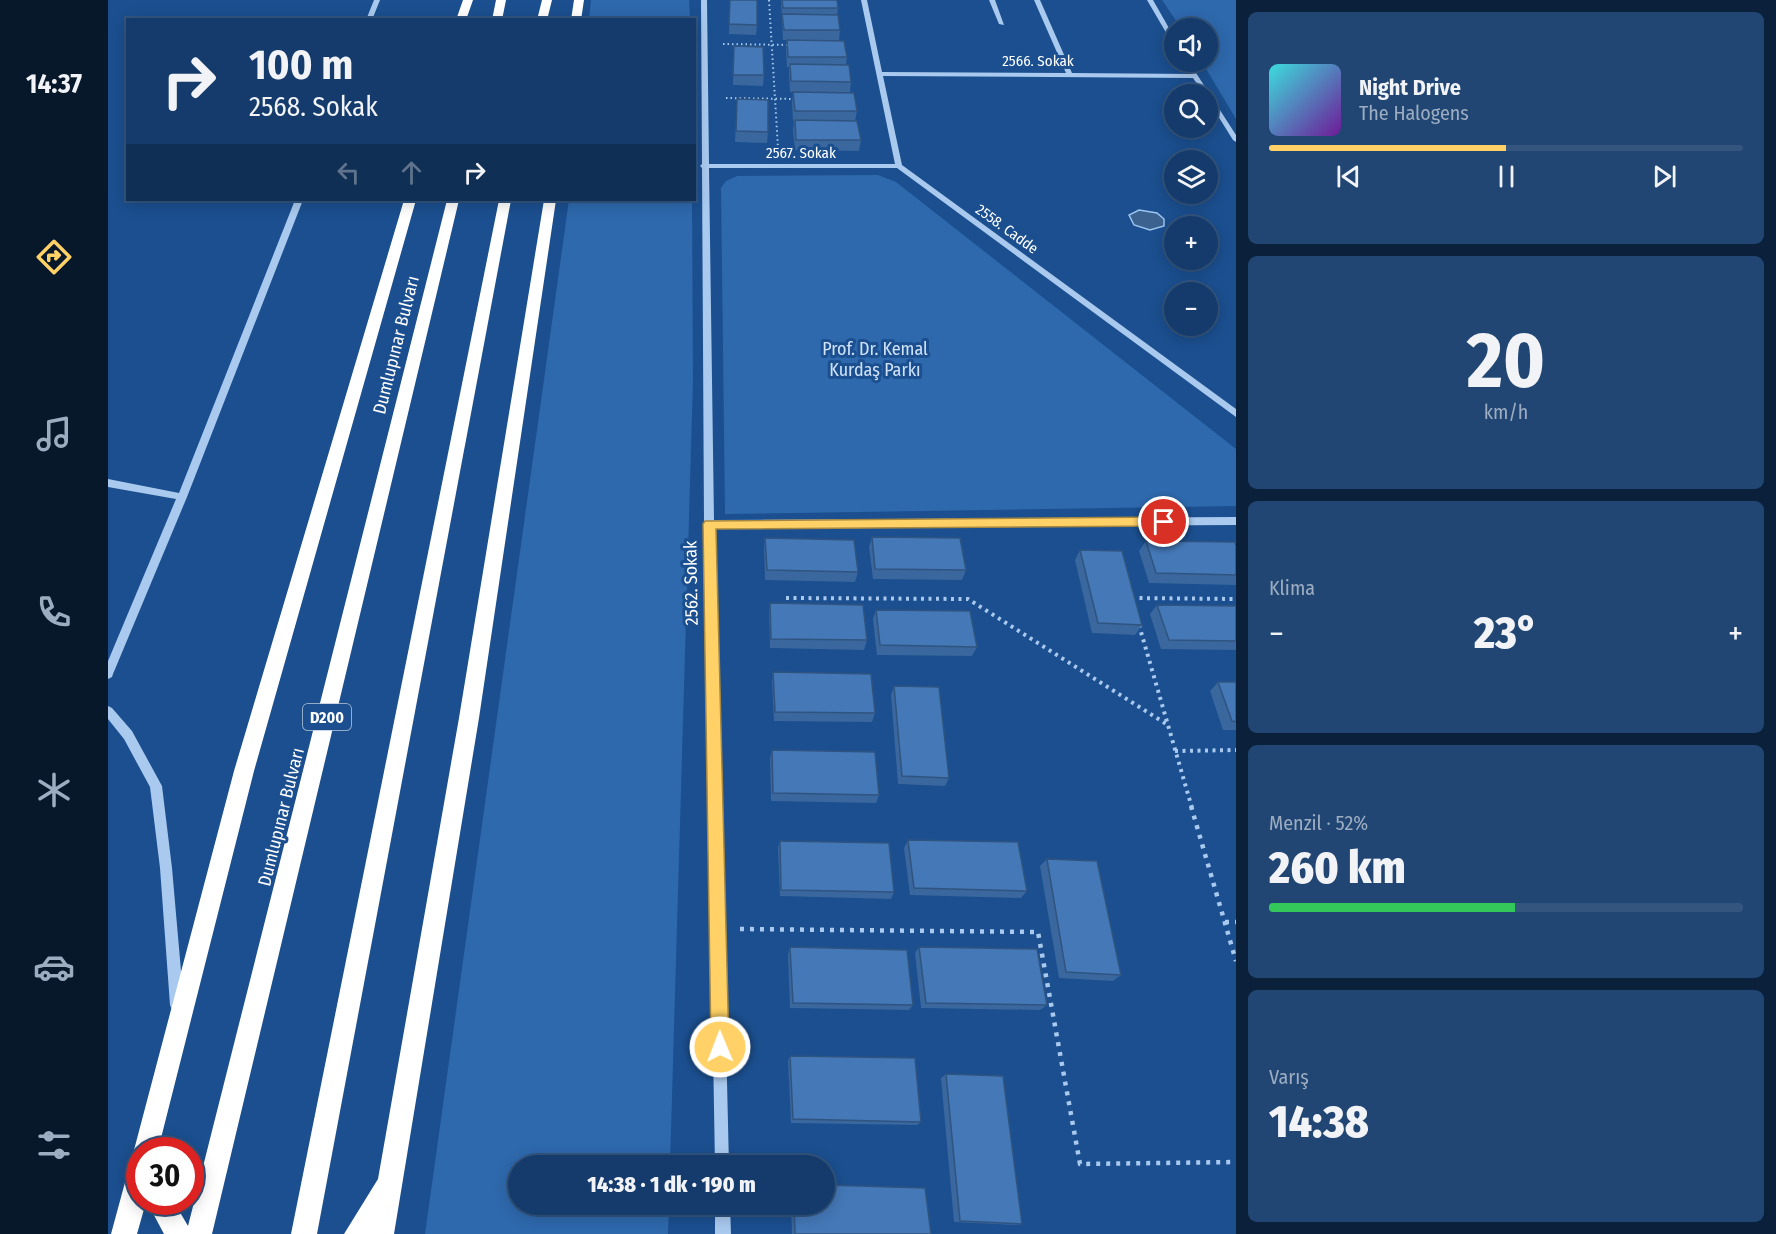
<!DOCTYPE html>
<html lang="tr">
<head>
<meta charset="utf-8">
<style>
  body { margin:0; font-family:"Fira Sans Condensed",sans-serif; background:#214673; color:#f1f3f6; height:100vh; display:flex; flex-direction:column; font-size:22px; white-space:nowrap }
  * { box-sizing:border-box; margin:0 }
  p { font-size:20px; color:#9dadc1 }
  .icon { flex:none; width:33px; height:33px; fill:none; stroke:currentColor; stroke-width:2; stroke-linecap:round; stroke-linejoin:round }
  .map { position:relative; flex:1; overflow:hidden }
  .drawer { display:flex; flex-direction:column; gap:12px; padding:12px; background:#0b203b; width:540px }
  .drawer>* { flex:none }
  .banner { position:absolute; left:18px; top:18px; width:570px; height:183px; border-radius:0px; box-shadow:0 3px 15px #0003,0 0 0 2px #33557e; background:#143b6b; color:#f1f3f6; overflow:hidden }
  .tools { position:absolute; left:1056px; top:18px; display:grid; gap:12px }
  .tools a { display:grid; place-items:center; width:54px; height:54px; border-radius:50%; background:#143b6b; box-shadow:0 3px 15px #0003,0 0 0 2px #33557e; font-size:30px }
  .speed { position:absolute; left:18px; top:1137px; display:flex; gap:12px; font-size:30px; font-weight:700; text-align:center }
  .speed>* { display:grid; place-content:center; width:78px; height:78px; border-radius:50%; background:#143b6b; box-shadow:0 3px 15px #0003,0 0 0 2px #33557e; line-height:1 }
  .speed .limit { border:9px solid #d22; background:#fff; color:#111 }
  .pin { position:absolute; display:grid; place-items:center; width:51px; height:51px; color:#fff; margin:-26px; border:3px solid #fff; border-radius:50%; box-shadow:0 2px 6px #0007 }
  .me { position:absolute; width:66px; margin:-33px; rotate:359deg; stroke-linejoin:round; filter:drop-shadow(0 0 4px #0008) }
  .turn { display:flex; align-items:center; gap:21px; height:126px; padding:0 24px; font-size:27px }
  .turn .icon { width:78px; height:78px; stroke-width:2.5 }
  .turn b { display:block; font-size:42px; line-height:51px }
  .lanes { display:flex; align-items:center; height:57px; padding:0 24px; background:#0003; justify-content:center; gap:30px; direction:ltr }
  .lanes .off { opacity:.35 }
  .big { font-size:45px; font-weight:800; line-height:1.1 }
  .drawer .widget { flex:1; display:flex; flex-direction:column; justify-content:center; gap:9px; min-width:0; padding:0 21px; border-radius:9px; background:#214673 }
  .drawer .dial { align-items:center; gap:0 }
  .dial b { font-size:78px; line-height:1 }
  .song { display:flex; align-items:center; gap:18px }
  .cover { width:72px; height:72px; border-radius:9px; background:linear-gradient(135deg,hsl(180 70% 55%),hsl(280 70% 35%)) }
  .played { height:6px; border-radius:3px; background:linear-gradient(90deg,#ffd166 50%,#33557e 50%) }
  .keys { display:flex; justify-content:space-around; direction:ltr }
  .heat { display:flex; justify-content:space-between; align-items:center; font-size:33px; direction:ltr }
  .charge { height:9px; border-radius:4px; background:linear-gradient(90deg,#34c759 52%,#33557e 0) }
  .trip { position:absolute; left:400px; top:1155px; width:327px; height:60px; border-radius:30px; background:#143b6b; box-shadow:0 3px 15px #0003,0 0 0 2px #33557e; font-weight:800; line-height:60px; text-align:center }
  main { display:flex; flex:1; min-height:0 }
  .menu { display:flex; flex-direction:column; width:108px; justify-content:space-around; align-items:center; background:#08182b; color:#9dadc1 }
  .menu .icon { width:42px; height:42px }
  .menu .active { color:#ffd166 }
  .menu b { font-size:27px; color:#f1f3f6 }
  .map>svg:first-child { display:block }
</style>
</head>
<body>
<main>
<nav class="menu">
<b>14:37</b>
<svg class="icon active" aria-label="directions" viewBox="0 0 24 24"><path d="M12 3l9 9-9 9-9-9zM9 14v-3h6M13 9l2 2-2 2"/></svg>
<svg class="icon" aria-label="music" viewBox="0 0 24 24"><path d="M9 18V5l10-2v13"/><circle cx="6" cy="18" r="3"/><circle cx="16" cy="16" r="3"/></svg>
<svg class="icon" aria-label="phone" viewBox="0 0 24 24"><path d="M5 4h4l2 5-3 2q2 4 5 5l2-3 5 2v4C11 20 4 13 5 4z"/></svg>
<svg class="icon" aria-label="climate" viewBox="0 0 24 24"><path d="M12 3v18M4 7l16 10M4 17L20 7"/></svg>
<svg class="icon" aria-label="car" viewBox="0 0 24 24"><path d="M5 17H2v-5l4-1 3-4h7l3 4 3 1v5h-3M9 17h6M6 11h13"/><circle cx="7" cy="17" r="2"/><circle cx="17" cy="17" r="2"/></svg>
<svg class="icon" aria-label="filters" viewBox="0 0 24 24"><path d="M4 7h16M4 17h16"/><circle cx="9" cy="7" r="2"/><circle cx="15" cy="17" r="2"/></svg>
</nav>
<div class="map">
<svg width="1128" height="1234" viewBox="0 0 1128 1234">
  <rect width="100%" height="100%" fill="#1b4f8f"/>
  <g fill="#2e69ad">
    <polygon points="483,0 581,0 582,19 481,19"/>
    <polygon points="1054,0 1128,0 1128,119 1094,62 1100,62 1100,28 1073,28"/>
    <polygon points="770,175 788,182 1128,449 1128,506 617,514 613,188 618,181 629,176"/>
    <polygon points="461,200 584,200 585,380 562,1165 411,1166 411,1204 561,1205 560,1234 317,1234"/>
  </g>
  <polygon fill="#3c6290" stroke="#9cc4f0" stroke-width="1.5" points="1031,210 1049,213 1056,219 1056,226 1042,230 1026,225 1021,215"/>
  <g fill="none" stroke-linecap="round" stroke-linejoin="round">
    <g stroke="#a9c9ee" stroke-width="2" stroke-dasharray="1.5 3" stroke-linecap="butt">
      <polyline points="661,0 670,148"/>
      <polyline points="615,44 683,45"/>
      <polyline points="618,98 689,99"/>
    </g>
    <g stroke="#a9c9ee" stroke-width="4" stroke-dasharray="3 4.5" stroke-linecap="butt">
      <polyline points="678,598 860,599 1060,725"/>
      <polyline points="1024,598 1128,599"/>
      <polyline points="1031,625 1084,808"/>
      <polyline points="1067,751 1128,750"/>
    </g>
    <g stroke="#a9c9ee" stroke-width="4.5" stroke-dasharray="4 6" stroke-linecap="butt">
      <polyline points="1083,806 1128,961"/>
      <polyline points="1117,922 1128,922"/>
      <polyline points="632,929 930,932 972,1164 1128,1162"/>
    </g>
    <g fill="#a9c9ee" fill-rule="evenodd">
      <polygon points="266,0 272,0 264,20 258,20"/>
      <polygon points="593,0 599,0 601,164 787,164 753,0 759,0 774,72 958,73 926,0 932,0 964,73 1083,74 1075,62 1081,62 1128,135 1128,142 1125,140 1100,100 1100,94 1096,94 1085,78 775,76 794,165 1128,409 1128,417 789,168 601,168 606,520 1128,517 1128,525 606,528 621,1166 607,1166 596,524 594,168 592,166 594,164"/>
      <polygon points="881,0 887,0 896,25 891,24"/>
      <polygon points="1039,0 1045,0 1066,37 1066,43 1063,41"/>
      <polygon points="187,200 195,200 79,497 5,674 4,677 0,679 0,661 68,499 0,487 0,479 71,493"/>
      <polygon points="0,706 4,708 24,731 54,786 64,868 76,1005 74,1010 69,1012 64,1010 62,1005 52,868 42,787 16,739 0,719"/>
      <polygon points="607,1204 622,1204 623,1234 607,1234"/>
    </g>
    <g fill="#fff" fill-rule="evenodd">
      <polygon points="355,0 365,0 358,20 348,20"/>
      <polygon points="388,0 398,0 394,20 384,20"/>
      <polygon points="434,0 444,0 439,20 429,20"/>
      <polygon points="466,0 476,0 473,20 463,20"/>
      <polygon points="296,200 308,200 146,771 50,1150 32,1150 32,1160 26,1150 126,771"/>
      <polygon points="339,200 351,200 104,1234 56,1234 39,1202 66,1202 80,1226"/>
      <polygon points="391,200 403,200 209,1234 183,1234"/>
      <polygon points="436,200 448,200 371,718 286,1234 236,1234 270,1179 351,718"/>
      <polygon points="32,1163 32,1202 38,1202 29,1234 3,1234 19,1175 23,1166"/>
    </g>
  </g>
  <g fill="#3a679d">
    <polygon points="622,0 649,25 648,35 621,34"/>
    <polygon points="673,0 729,0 730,8 729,15 732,30 731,41 675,40"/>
    <polygon points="679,40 739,57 738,65 743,82 742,93 682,92 681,75 681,67 679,67 678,51"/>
    <polygon points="626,46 656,75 655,86 625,85"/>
    <polygon points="685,92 749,111 747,121 753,140 751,151 687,150 685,131 686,121 685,121 684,103"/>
    <polygon points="629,99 660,132 659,143 627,142"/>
    <polygon points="764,537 858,570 854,580 765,579 761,547"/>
    <polygon points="657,538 750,572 747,582 657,580 656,548"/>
    <polygon points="1038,541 1128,546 1128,585 1041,583 1031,551"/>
    <polygon points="972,550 1034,625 1027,635 984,633 967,560"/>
    <polygon points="662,603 759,640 756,650 662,648 661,613"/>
    <polygon points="1049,605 1128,606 1128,650 1053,649 1042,614"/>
    <polygon points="768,610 869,647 864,656 769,655 765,619"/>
    <polygon points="665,672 767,713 764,722 666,721 664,682"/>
    <polygon points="1110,682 1128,682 1128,730 1115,730 1102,691"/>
    <polygon points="786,686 841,778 837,786 790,784 783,695"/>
    <polygon points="664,750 771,795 768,803 663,801 662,758"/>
    <polygon points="800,840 919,891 913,898 802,895 796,848"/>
    <polygon points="672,841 786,892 783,899 672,896 670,848"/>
    <polygon points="939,859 1013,975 1005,981 951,978 932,866"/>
    <polygon points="682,947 805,1005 801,1010 682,1008 680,954"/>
    <polygon points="811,947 939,1005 932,1010 813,1008 807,953"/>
    <polygon points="682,1056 813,1122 809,1125 683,1123 680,1060"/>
    <polygon points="838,1074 914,1224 907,1225 846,1222 833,1078"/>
    <polygon points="683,1204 717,1204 823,1234 684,1234"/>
  </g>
  <g fill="#4478b7" stroke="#305480" stroke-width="1.5">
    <polygon points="622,0 649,0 649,25 621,24"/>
    <polygon points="674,0 729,0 730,8 675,8"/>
    <polygon points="674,14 730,15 732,30 676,30"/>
    <polygon points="679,40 736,41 739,57 680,57"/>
    <polygon points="626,46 655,47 656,75 625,75"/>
    <polygon points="682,64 741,65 743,82 683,81"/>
    <polygon points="685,92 746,93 749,111 687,111"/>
    <polygon points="629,99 660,100 660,132 628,131"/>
    <polygon points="687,120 749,121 753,140 688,140"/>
    <polygon points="764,537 852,538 858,570 767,569"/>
    <polygon points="657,538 746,540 750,572 659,570"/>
    <polygon points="1038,541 1127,542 1128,546 1128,575 1048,573"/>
    <polygon points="972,550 1014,551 1034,625 990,623"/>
    <polygon points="662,603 755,605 759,640 663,639"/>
    <polygon points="1049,605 1128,606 1128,641 1061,640"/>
    <polygon points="768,610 862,611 869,647 772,645"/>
    <polygon points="665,672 763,674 767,713 667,712"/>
    <polygon points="1110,682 1128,682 1128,722 1124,721"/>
    <polygon points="786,686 831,687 841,778 794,776"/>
    <polygon points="664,750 767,752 771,795 665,793"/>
    <polygon points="800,840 910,842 919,891 806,888"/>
    <polygon points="672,841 781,843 786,892 673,890"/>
    <polygon points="939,859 989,861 1013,975 958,972"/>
    <polygon points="682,947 799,950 805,1005 685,1003"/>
    <polygon points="811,947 929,949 939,1005 818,1003"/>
    <polygon points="682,1056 807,1058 813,1122 685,1119"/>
    <polygon points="838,1074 895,1076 914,1224 852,1221"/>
    <polygon points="717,1185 817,1188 823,1234 687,1234 686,1204 717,1204"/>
  </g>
  <polygon fill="#ffd166" stroke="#a68842" stroke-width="1.5" points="1056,517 1063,522 1056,526 608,529 621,1047 618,1053 612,1056 606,1053 603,1047 595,524 597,521"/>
  <g text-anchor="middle" stroke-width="6" stroke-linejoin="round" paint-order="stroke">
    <g font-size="15" fill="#fff" stroke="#1b4f8f">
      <text x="930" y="66">2566. Sokak</text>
      <text x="693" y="158">2567. Sokak</text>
      <text transform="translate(899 229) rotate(36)" y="5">2558. Cadde</text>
    </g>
    <rect fill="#1b4f8f" stroke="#bbcadd" stroke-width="1.5" x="195" y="704" width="48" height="26" rx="4.5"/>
    <g font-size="16" font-weight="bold" fill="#fff">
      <text x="219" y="723">D200</text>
    </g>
    <g font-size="18" fill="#fff" stroke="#1b4f8f">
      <text transform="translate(288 345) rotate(-76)" y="6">Dumlupınar Bulvarı</text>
      <text transform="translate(583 583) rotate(-91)" y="6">2562. Sokak</text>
      <text transform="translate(173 817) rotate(-76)" y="6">Dumlupınar Bulvarı</text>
    </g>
    <g font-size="18" fill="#cfe3fa" stroke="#1b4f8f">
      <text x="767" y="355">Prof. Dr. Kemal<tspan x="767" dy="21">Kurdaş Parkı</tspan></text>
    </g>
  </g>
</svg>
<div class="tools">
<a><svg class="icon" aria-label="sound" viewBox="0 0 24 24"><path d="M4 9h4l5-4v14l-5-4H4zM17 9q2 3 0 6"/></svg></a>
<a><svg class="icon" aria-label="search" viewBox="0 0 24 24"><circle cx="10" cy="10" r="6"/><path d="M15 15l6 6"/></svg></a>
<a><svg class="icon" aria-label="layers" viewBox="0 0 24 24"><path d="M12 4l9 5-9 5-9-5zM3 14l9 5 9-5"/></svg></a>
<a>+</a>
<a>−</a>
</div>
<div class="speed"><div class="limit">30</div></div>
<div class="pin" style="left:1056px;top:522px;background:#d93025"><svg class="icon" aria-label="arrive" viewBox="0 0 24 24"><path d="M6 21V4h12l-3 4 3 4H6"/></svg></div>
<svg class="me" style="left:612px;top:1047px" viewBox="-20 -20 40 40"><circle r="17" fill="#ffd166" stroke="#fff" stroke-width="3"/><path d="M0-11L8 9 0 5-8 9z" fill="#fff"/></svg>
<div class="trip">14:38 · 1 dk · 190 m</div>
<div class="banner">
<div class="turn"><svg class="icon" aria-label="right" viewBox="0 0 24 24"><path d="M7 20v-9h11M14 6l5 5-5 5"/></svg><div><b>100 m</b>2568. Sokak</div></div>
<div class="lanes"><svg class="icon off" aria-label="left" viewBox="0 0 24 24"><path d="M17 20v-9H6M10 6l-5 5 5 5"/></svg><svg class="icon off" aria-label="ahead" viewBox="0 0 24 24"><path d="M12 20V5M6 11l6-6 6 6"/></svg><svg class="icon" aria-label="right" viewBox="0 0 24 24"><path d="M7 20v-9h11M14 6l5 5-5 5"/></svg></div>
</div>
</div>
<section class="drawer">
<div class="widget">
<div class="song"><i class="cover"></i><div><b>Night Drive</b><p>The Halogens</p></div></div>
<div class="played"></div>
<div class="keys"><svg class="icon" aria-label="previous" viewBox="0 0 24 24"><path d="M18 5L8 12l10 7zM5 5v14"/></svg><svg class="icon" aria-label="pause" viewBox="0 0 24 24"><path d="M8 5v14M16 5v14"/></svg><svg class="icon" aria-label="next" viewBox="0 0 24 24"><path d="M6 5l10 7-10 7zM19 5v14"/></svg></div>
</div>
<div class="widget dial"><b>20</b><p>km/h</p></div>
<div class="widget"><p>Klima</p>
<div class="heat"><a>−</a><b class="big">23°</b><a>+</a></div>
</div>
<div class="widget"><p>Menzil · 52%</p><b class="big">260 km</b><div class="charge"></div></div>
<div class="widget"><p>Varış</p><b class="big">14:38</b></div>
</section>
</main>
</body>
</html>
